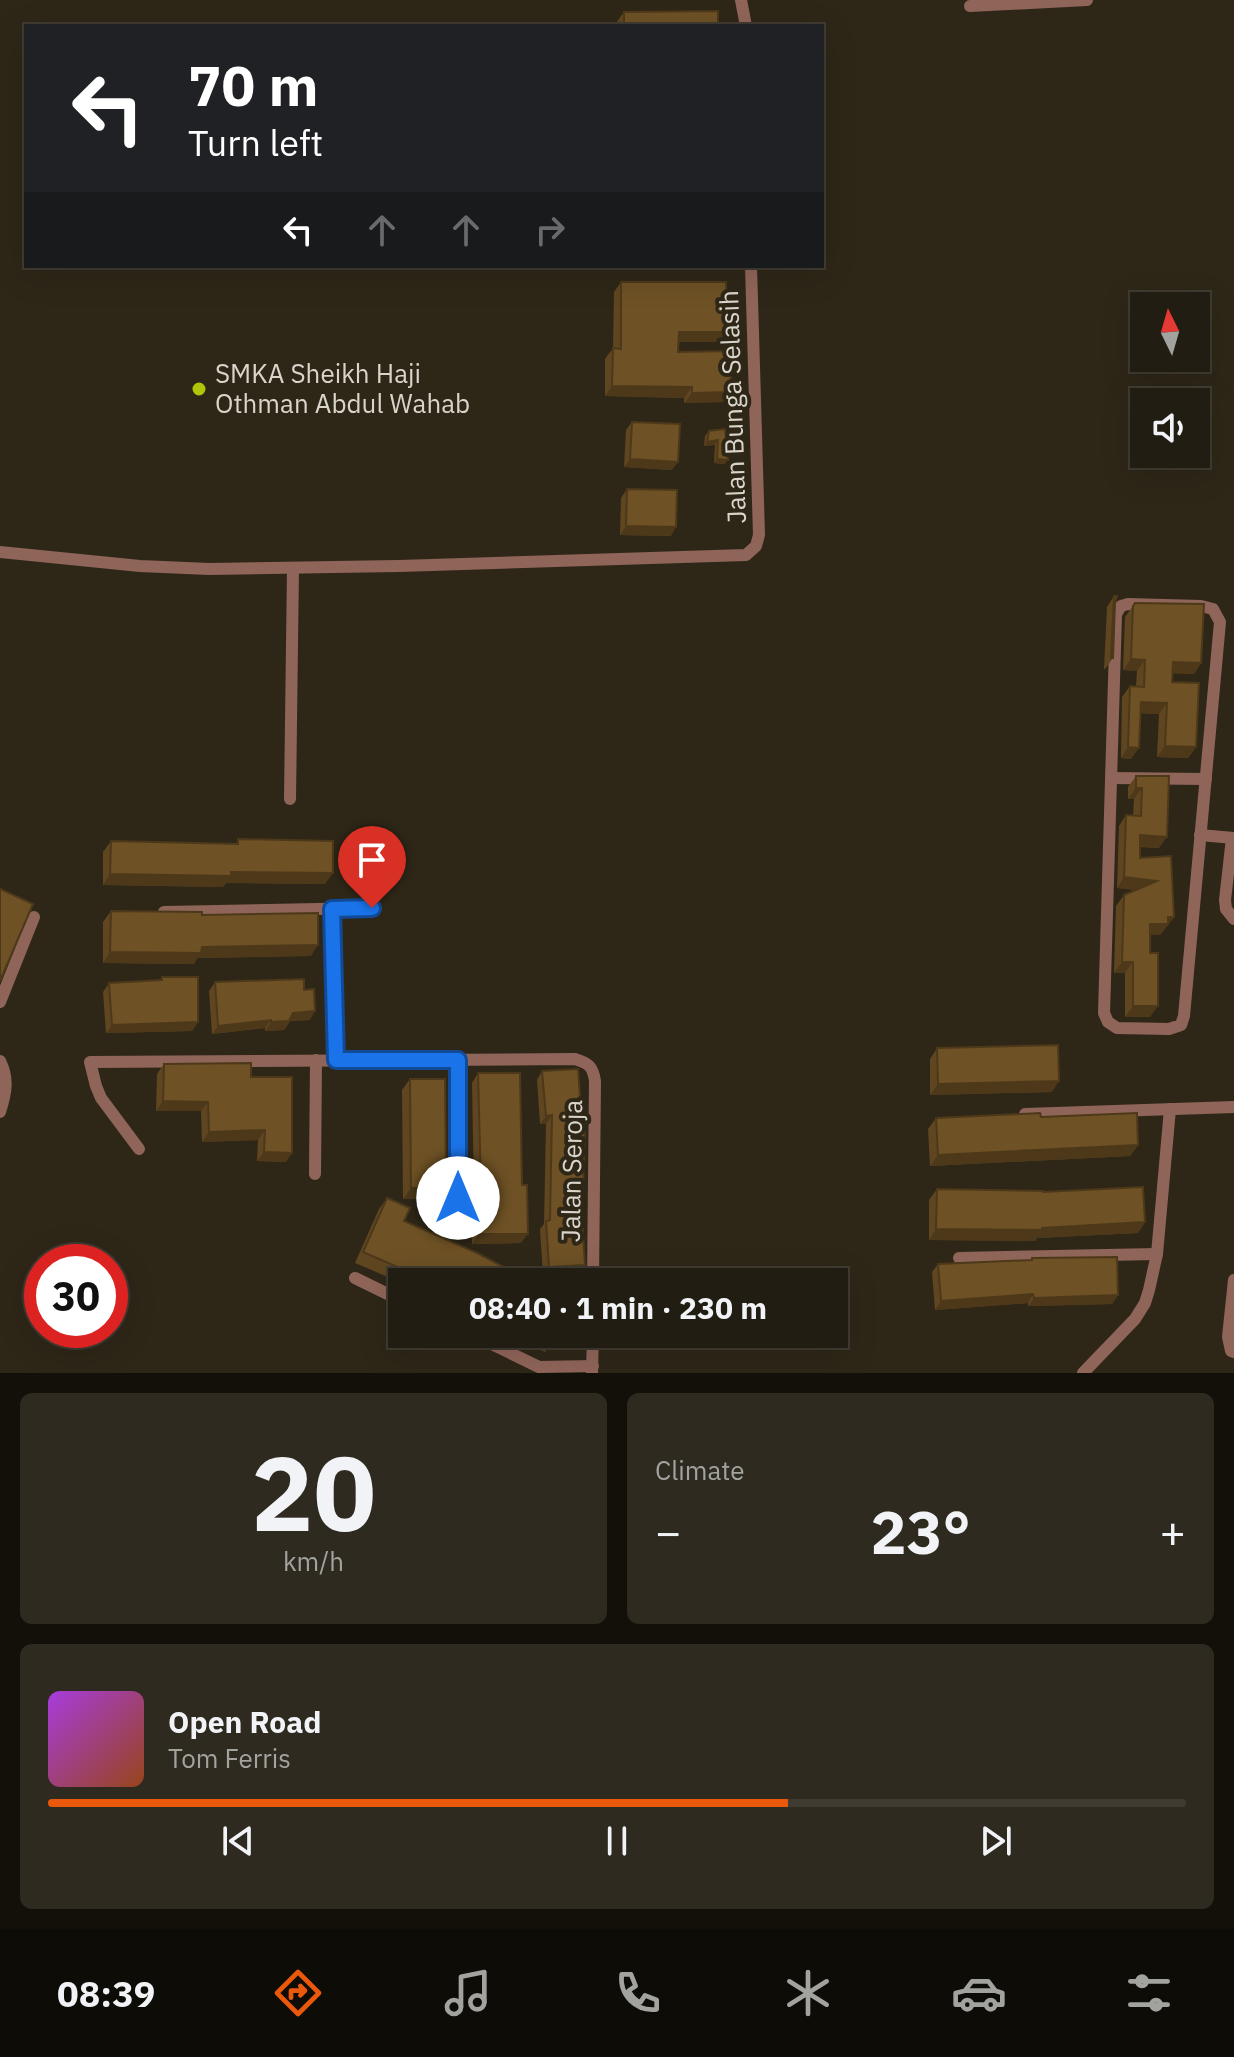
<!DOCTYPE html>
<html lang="en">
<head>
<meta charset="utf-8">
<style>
  body { margin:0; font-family:"IBM Plex Sans",sans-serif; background:#2e2a20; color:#f1f3f6; height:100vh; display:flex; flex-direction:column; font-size:30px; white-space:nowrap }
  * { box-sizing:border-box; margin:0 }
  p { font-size:26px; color:#a2a29f }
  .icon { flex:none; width:44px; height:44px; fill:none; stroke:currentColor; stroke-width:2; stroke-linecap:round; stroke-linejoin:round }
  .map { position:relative; height:1373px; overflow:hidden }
  .details { display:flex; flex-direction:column; gap:20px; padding:20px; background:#13100a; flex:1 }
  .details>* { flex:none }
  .top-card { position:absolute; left:24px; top:24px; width:800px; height:244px; border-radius:0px; box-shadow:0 8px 32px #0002,0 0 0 2px #3f3b32; background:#202124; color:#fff; overflow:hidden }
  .needle { width:52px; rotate:355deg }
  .fabs { position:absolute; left:1130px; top:292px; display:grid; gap:16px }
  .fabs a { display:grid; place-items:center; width:80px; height:80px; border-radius:0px; background:#221d12; box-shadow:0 8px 32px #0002,0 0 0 2px #3f3b32; font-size:40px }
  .speed { position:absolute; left:24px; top:1244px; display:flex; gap:16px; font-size:40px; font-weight:700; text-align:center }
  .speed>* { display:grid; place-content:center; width:104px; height:104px; border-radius:50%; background:#221d12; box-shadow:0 8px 32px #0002,0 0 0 2px #3f3b32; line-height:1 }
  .speed .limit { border:12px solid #d22; background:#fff; color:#111 }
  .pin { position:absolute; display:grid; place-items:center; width:68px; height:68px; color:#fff; margin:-82px -34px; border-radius:50% 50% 50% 0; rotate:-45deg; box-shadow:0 0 8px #0007 }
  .pin .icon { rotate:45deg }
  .me { position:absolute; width:88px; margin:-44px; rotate:0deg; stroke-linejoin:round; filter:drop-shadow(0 0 6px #0008) }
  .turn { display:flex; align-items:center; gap:28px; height:168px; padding:0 32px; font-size:36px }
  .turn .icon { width:104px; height:104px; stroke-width:2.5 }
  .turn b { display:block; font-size:56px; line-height:68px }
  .lanes { display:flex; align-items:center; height:76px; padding:0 32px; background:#0003; justify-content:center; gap:40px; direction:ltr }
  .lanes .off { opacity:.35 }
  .big { font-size:60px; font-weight:700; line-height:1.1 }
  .details .widget { flex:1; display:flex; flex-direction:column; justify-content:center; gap:12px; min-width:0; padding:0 28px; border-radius:12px; background:#2e2a20 }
  .details .dial { align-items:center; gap:0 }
  .dial b { font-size:104px; line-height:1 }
  .song { display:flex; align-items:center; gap:24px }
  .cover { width:96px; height:96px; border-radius:12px; background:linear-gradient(135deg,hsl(280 70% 55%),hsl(20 70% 35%)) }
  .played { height:8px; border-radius:4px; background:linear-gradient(90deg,#ea580c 65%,#3f3b32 65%) }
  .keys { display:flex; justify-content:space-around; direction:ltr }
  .heat { display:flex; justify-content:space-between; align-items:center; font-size:44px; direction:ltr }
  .details .tiles { flex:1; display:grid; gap:20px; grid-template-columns:1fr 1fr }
  .widget:last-child { grid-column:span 2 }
  .trip { position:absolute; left:388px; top:1268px; width:460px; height:80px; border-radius:0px; background:#221d12; box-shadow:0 8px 32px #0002,0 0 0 2px #3f3b32; font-weight:700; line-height:80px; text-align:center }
  .tabs { display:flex; height:128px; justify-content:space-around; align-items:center; background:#0e0c07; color:#a2a29f }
  .tabs .icon { width:56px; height:56px }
  .tabs .selected { color:#ea580c }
  .tabs b { font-size:36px; color:#f1f3f6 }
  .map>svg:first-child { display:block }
</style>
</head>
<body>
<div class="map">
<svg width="1234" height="1373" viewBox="0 0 1234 1373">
  <rect width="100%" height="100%" fill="#2e2718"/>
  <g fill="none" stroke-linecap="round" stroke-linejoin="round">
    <g stroke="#906559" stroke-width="12">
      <polyline points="741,0 746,26"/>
      <polyline points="970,6 1087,0"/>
      <polyline points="0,552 140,566 209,569 399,566 746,555 756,546 759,535 751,266"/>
      <polygon points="1128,604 1201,606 1213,609 1220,622 1184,1016 1181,1025 1169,1029 1117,1028 1108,1022 1104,1013 1116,614 1121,606"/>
      <polyline points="1111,778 1206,779"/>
      <polyline points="290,799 293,568"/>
      <polyline points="1200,835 1234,838"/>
      <polyline points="1232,838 1225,900 1226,909 1234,919"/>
      <polyline points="332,909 336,1060"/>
      <polyline points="164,912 372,908"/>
      <polyline points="0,1002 34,917"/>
      <polyline points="458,1060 459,1225"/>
      <path d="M 0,1061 C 9,1079 6,1093 0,1112"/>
      <polyline points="1025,1114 1234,1107"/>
      <path d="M 139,1149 L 101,1098 L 96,1086 L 90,1062 L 575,1059 C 588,1063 593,1066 595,1081 L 593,1282"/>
      <polyline points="315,1174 316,1060"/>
      <polyline points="959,1258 1157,1254"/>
      <polyline points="355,1278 402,1301"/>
      <polyline points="1234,1280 1228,1337 1231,1351 1234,1352"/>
      <polyline points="471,1334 539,1367 593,1366"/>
      <polyline points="592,1373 593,1334"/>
      <polyline points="1083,1373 1135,1319 1145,1303 1149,1290 1157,1254 1170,1109"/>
    </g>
  </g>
  <g fill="#5f4620">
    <polygon points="624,12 718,26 616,26 616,23"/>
    <polygon points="621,282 726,332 718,342 679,342 678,352 723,402 684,403 684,398 605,396 605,359 613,348 614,292"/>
    <polygon points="632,422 672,470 624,467 626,430"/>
    <polygon points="725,429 725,464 714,463 715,445 704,446 705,436 709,431"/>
    <polygon points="627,489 671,536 620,535 621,498"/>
    <polygon points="1114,596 1113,658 1105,669 1104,669 1107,607"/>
    <polygon points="1135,603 1201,663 1194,674 1172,673 1172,682 1196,747 1188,758 1157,757 1159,714 1141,713 1131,759 1121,758 1122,697 1130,686 1136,686 1137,671 1123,670 1125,617"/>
    <polygon points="1136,776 1169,776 1159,848 1140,847 1140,858 1174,917 1160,935 1150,935 1150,1017 1125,1017 1125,973 1114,973 1116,906 1124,895 1136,890 1117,888 1119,826 1126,815 1133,816 1134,799 1128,799 1128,787"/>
    <polygon points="238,839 325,884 226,883 223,887 103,885 103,852 111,841 236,844"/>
    <polygon points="111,911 202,915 311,956 197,958 194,964 103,963 103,922"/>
    <polygon points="162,977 198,1022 192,1031 106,1033 103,992 109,983 160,980"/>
    <polygon points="215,982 304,990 310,1020 290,1021 284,1030 265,1031 265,1028 212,1034 209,991"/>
    <polygon points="937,1048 1052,1092 930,1095 930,1059"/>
    <polygon points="164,1064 251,1077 286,1162 257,1161 258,1140 202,1142 201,1111 156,1111 157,1074"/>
    <polygon points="578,1069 579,1274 543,1275 540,1229 544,1224 546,1124 540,1124 537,1080 542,1071"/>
    <polygon points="478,1073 521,1243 472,1244 472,1195 474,1192 472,1083"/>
    <polygon points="410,1079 438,1199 403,1199 402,1090"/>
    <polygon points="1041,1117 1138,1145 1130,1156 930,1166 928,1129 936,1118"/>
    <polygon points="937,1189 1043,1192 1145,1222 1138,1233 1037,1238 1035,1241 929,1240 929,1200"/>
    <polygon points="387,1198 404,1221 533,1282 402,1282 402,1283 355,1263 379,1209"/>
    <polygon points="1032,1258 1118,1295 1112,1304 1028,1306 1028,1303 935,1310 932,1272 938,1264 1031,1260"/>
    <polygon points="510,1334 556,1334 545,1352"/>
  </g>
  <g fill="#4d391a">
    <polygon points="679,332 726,332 718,342 672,342"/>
    <polygon points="612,386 692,387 684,398 605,396"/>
    <polygon points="731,392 723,402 684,403 692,393"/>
    <polygon points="718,440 715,445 704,446 707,442"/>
    <polygon points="630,459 678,462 672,470 624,467"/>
    <polygon points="717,459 728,460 725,464 714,463"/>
    <polygon points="626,526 676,527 671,536 620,535"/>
    <polygon points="1131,659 1145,660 1137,671 1123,670"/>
    <polygon points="1173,662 1201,663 1194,674 1165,673"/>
    <polygon points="1141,702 1167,703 1159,714 1133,713"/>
    <polygon points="1165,746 1196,747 1188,758 1157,757"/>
    <polygon points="1128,747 1139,748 1131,759 1121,758"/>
    <polygon points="1136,788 1142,788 1134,799 1128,799"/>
    <polygon points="1140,835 1167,837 1159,848 1132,846"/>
    <polygon points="231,872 333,873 325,884 226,883 223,887 103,885 110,874"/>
    <polygon points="1124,877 1157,881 1149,892 1117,888"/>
    <polygon points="1168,917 1174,917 1160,935 1142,935 1150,924"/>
    <polygon points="318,945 311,956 197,958 194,964 103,963 110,952 202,947"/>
    <polygon points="1122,962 1133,962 1125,973 1114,973"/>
    <polygon points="1133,1006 1158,1006 1150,1017 1125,1017"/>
    <polygon points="315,1011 310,1020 287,1021 293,1013"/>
    <polygon points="271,1020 265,1028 212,1034 218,1026"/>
    <polygon points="289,1021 284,1030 265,1031 271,1022"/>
    <polygon points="198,1022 192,1031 106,1033 112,1025"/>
    <polygon points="1059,1081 1052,1092 930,1095 938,1084"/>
    <polygon points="163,1101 208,1102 201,1111 156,1111"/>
    <polygon points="552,1115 546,1124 540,1124 546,1116"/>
    <polygon points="265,1130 258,1140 202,1142 209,1132"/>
    <polygon points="1138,1145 1130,1156 930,1166 938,1155"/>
    <polygon points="264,1152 292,1153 286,1162 257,1161"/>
    <polygon points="411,1188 446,1188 438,1199 403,1199"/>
    <polygon points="1145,1222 1138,1233 1037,1238 1035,1241 929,1240 936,1229 1042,1228"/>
    <polygon points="479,1234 528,1234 521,1243 472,1244"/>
    <polygon points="585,1265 579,1274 543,1275 549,1267"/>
    <polygon points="1033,1294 1028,1303 935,1310 941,1301"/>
    <polygon points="1118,1295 1112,1304 1028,1306 1034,1298"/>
  </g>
  <g fill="#6e5125" stroke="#4d391a" stroke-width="2">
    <polygon points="718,11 718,26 624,26 624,12"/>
    <polygon points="621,282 726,282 726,332 679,332 678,352 730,351 731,392 692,393 692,387 612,386 613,348 621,349"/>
    <polygon points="632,422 680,424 678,462 630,459"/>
    <polygon points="725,429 728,460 717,459 718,440 707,442 709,431"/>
    <polygon points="627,489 677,490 676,527 626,526"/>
    <polygon points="1114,596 1117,596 1115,603 1113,658 1111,658"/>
    <polygon points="1135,603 1204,604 1201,663 1173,662 1172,682 1199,683 1196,747 1165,746 1167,703 1141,702 1139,748 1128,747 1130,686 1144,687 1145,660 1131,659 1133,606"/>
    <polygon points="1136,776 1169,776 1167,837 1140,835 1140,858 1171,856 1174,917 1168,917 1168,924 1150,924 1150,953 1158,953 1158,1006 1133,1006 1133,962 1122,962 1124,895 1157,881 1124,877 1126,815 1141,816 1142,788 1136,788"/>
    <polygon points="238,839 333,841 333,873 231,872 231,876 110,874 111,841 238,844"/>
    <polygon points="0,889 33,904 0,981"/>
    <polygon points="111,911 202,912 202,915 318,913 318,945 202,947 201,953 110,952"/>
    <polygon points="162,977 198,977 198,1022 112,1025 109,983 162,980"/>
    <polygon points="304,979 304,990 314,989 315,1011 293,1013 289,1021 271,1022 271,1020 218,1026 215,982"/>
    <polygon points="1058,1045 1059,1081 938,1084 937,1048"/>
    <polygon points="251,1063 251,1077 292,1077 292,1153 264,1152 265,1130 209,1132 208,1102 163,1101 164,1064"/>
    <polygon points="578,1069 582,1124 585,1124 582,1219 585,1265 549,1267 546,1221 550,1220 552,1115 546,1116 542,1071"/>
    <polygon points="478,1073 520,1073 522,1185 527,1185 528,1234 479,1234 478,1186 481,1186"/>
    <polygon points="410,1079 445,1079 446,1188 411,1188"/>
    <polygon points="1040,1113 1041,1117 1137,1113 1138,1145 938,1155 936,1118"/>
    <polygon points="1143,1187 1145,1222 1042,1228 1042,1230 936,1229 937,1189 1043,1191 1043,1192"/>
    <polygon points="387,1198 410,1208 404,1221 477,1253 533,1282 432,1282 363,1252"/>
    <polygon points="1117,1257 1118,1295 1034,1298 1033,1294 941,1301 938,1264 1032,1260 1032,1258"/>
    <polygon points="539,1334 556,1334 552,1341"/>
  </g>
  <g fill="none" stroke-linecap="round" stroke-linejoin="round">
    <defs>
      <polyline id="route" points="372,908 332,909 336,1060 458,1060 458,1198"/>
    </defs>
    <use href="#route" stroke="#114b97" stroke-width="20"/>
    <use href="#route" stroke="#1a73e8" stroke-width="14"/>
  </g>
  <circle fill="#aec509" stroke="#2e2718" stroke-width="3" cx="199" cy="389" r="8"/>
  <g text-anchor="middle" stroke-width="8" stroke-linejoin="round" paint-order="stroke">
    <g font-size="26" fill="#d9d5cb" stroke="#2e2718" text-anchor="start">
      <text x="215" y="383">SMKA Sheikh Haji<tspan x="215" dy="30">Othman Abdul Wahab</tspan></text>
    </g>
    <g font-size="26" fill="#d9d5cb" stroke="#2e2718">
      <text transform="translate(733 407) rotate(-92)" y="9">Jalan Bunga Selasih</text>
      <text transform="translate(572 1171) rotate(-89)" y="9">Jalan Seroja</text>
    </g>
  </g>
</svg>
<div class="fabs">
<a><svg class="needle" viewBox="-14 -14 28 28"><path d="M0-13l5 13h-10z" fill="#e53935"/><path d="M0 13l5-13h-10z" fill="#a2a29f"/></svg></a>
<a><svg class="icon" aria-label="sound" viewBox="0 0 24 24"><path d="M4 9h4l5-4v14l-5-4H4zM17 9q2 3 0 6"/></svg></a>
</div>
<div class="speed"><div class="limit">30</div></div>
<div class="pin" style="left:372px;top:908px;background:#d93025"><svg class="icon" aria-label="arrive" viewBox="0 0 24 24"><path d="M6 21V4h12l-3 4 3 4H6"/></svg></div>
<svg class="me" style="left:458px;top:1198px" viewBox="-20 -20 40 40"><circle r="19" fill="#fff"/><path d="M0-13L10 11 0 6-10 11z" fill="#1a73e8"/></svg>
<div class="trip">08:40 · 1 min · 230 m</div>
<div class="top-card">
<div class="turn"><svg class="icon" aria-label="left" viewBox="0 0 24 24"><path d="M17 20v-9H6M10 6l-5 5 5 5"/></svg><div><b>70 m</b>Turn left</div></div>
<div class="lanes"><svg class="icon" aria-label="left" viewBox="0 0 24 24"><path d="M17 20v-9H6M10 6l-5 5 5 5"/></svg><svg class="icon off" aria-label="ahead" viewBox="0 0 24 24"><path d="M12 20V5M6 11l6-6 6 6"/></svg><svg class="icon off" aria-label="ahead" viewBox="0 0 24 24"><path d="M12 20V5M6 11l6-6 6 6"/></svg><svg class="icon off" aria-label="right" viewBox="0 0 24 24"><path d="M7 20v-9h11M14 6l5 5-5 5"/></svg></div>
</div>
</div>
<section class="details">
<div class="tiles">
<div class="widget dial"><b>20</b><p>km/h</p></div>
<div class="widget"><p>Climate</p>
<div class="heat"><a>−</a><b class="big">23°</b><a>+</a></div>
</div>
<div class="widget">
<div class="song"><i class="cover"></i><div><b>Open Road</b><p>Tom Ferris</p></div></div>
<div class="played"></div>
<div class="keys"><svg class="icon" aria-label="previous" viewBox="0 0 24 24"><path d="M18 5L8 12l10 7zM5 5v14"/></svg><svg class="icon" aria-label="pause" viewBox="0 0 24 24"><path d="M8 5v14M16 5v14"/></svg><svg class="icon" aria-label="next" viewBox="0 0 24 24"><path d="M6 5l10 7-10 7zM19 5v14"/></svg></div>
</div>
</div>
</section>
<nav class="tabs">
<b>08:39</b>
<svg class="icon selected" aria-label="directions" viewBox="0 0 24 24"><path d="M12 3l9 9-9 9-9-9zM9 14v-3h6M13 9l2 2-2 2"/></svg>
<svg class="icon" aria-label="music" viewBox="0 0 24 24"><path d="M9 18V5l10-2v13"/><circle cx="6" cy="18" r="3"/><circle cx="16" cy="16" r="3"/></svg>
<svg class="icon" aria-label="phone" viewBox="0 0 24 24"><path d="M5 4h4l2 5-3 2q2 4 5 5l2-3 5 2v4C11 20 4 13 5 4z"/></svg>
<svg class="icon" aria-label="climate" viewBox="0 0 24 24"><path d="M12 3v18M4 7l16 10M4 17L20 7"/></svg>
<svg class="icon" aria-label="car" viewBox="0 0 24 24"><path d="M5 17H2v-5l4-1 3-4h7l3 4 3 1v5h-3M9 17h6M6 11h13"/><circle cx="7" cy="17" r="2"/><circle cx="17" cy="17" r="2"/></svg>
<svg class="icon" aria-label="filters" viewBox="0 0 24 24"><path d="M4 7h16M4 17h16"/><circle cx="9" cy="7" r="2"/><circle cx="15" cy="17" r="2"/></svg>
</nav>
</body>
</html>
